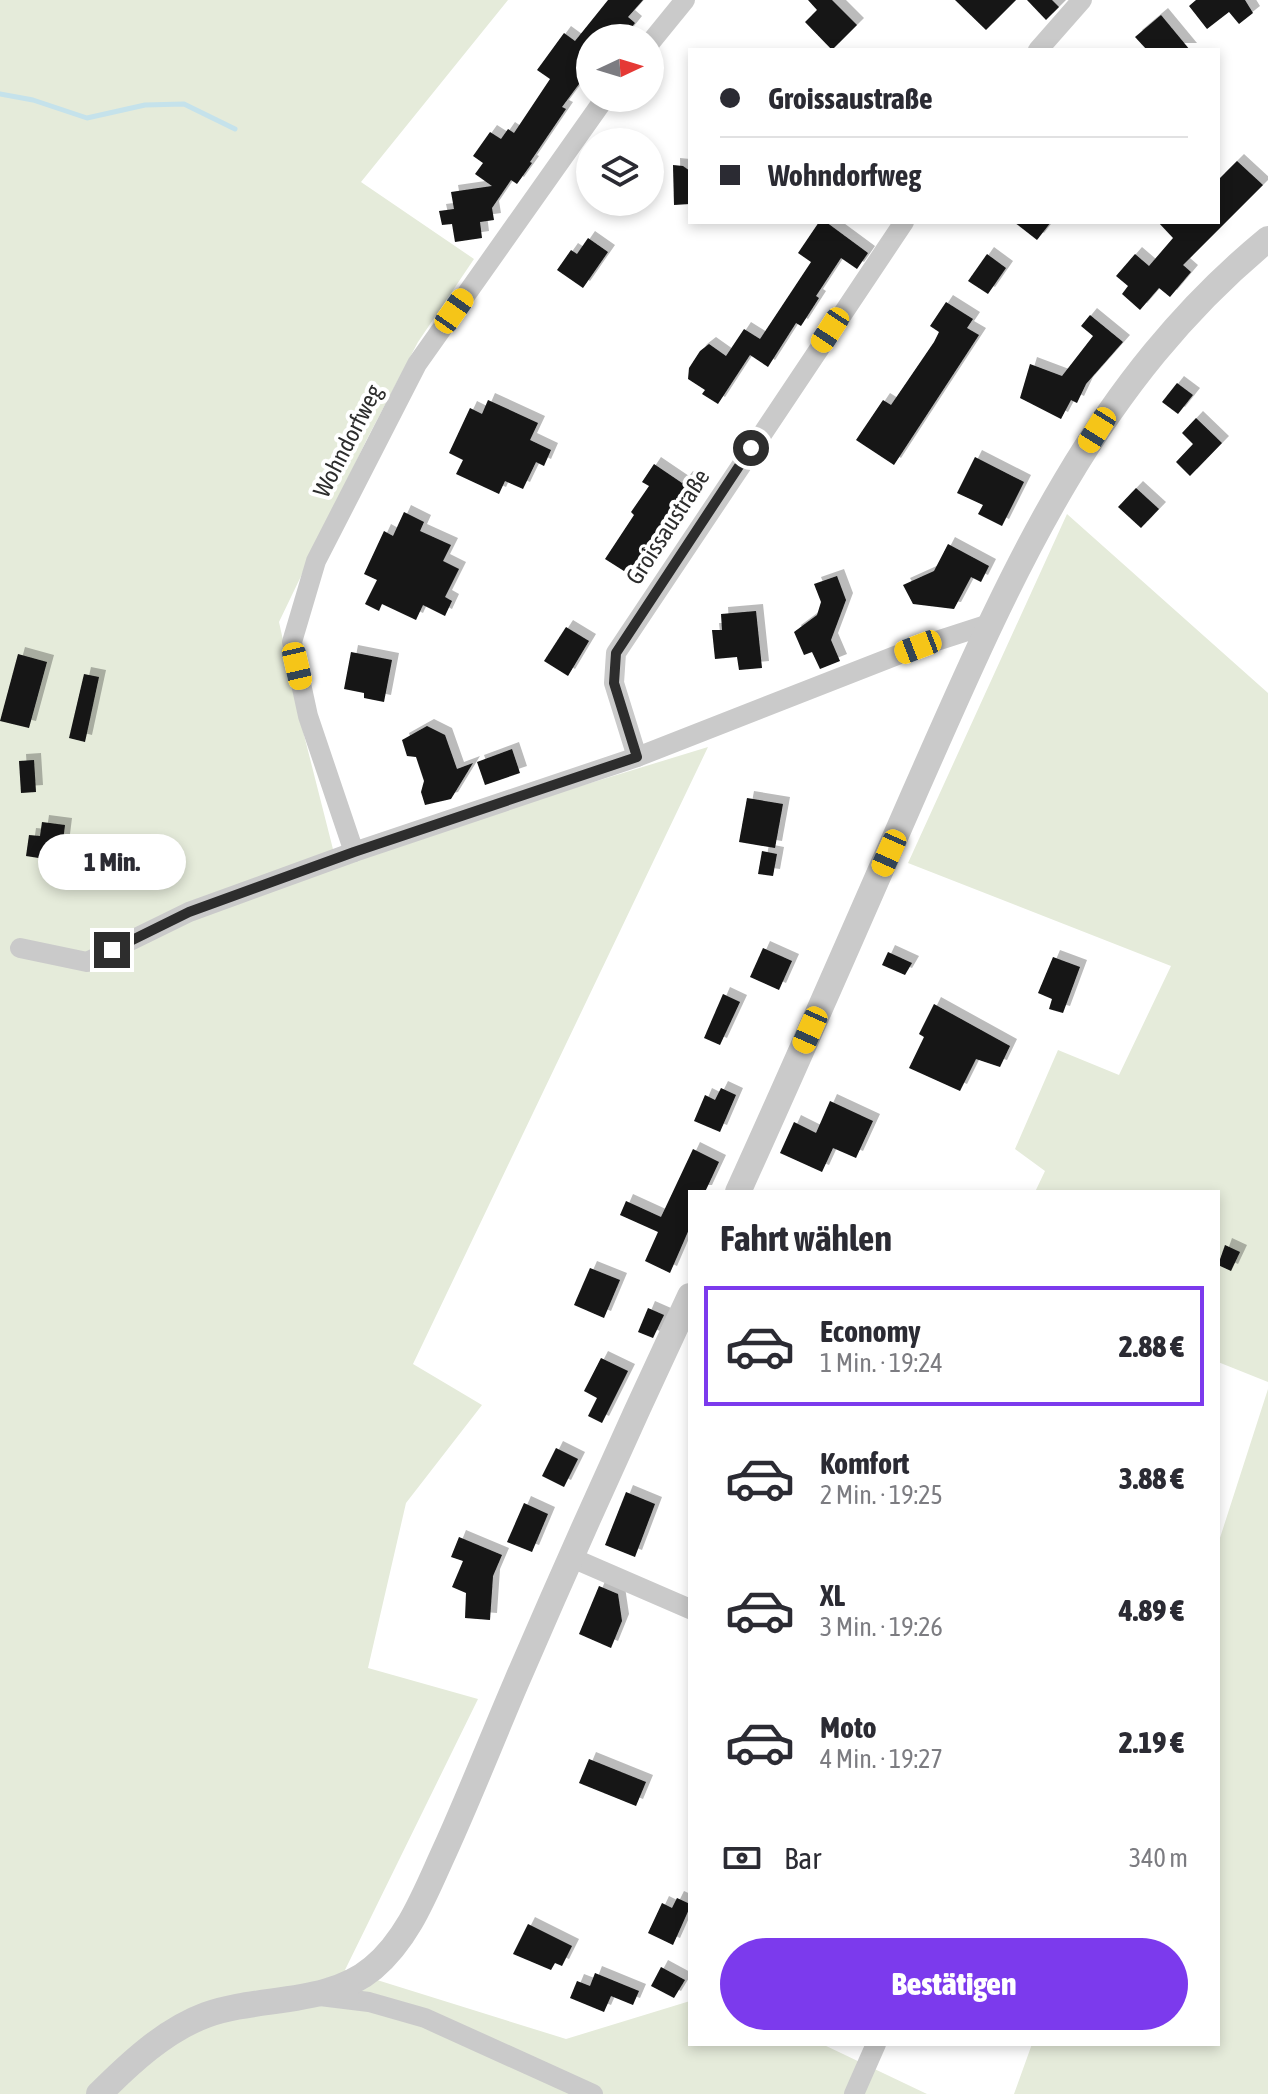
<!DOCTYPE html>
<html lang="de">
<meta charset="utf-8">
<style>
:root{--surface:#fff;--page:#f2f2f3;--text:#2b2b33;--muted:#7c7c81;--line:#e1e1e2;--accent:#7c3aed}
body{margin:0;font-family:"Asap Condensed",sans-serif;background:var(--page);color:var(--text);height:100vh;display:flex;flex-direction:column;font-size:30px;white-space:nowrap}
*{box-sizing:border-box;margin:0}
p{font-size:26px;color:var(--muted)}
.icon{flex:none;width:44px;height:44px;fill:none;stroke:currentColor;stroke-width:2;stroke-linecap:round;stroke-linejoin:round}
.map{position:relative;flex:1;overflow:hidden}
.details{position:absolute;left:688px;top:1190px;width:532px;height:856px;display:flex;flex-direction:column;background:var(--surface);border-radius:0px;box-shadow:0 4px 12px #0003}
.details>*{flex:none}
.guide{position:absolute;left:688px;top:48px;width:532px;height:176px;border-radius:0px;box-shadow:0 4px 12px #0003;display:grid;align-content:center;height:176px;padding:0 32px;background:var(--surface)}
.needle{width:52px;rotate:86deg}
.fabs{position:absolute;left:576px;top:24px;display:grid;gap:16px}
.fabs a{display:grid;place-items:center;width:88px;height:88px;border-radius:50%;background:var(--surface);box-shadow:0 4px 12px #0003;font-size:40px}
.end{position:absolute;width:36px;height:36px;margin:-18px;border:10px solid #2d2d2d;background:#fff;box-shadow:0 0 0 4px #fff}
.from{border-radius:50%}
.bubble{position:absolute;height:56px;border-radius:28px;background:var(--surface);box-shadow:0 4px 12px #0003;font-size:26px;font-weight:800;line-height:56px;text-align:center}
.car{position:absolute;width:24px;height:48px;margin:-24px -12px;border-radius:10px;box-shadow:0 0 6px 2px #0007;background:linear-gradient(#f5c518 24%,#345 0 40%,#f5c518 0 76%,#345 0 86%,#f5c518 0)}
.guide b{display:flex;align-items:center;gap:28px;height:76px;font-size:30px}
.guide b+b{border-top:2px solid var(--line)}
.guide i{width:20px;height:20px;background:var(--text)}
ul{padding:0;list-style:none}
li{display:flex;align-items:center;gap:24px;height:120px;margin:0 16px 12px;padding:0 16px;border:4px solid transparent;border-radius:0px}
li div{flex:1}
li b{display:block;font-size:30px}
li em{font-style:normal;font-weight:800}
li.current{border-color:var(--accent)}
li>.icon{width:72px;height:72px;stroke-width:1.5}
h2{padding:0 32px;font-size:36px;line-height:96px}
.pay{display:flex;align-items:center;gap:20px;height:88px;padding:0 32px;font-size:30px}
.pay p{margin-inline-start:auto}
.primary-button{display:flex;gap:16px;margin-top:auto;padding:16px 32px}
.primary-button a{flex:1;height:92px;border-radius:48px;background:var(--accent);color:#fff;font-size:32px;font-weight:800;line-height:92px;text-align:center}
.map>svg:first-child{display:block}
</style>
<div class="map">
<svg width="1268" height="2094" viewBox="0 0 1268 2094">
<defs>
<filter id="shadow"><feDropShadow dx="7" dy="-7" stdDeviation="0" flood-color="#0004"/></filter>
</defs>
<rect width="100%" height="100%" fill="#fff"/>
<g fill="#e5ebda">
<polygon points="0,0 508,0 361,182 474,259 418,342 367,439 279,622 303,731 336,861 708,747 413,1364 482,1405 406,1503 368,1668 478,1699 345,1970 566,2039 690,2001 690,2044 822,2044 927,2094 0,2094"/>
<polygon points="1067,514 1268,693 1268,1382 1218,1362 1218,1192 1035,1192 1045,1171 1015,1149 1058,1050 1119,1075 1171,966 908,863"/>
<polygon points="1268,1389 1268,2094 1014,2094 1032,2044 1218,2044 1218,1544"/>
</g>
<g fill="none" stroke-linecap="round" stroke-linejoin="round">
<polyline stroke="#c5e2eb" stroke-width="5" points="0,94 33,100 87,118 145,105 184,104 235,129"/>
</g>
<g fill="#141414" filter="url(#shadow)">
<polygon points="608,0 643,0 628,17 635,23 623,38 590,38 590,87 582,80 562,107 566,109 530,162 532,163 517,184 511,180 492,208 494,220 480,222 482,238 455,242 452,224 442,225 439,211 454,209 451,192 492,186 475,174 483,163 473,156 490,132 501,139 508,129 514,133 550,79 537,70 564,33 575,41"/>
<polygon points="808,0 832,0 857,25 832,50 805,22 817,10"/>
<polygon points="955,0 1016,0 986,30"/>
<polygon points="1027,0 1052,0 1059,7 1046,20"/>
<polygon points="1196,0 1245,0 1253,13 1239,24 1229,12 1207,29 1189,6"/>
<polygon points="1161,15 1190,50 1147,50 1135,37"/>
<polygon points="1237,161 1263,185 1183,265 1191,272 1170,297 1159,288 1140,310 1122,294 1128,286 1116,276 1135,254 1149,266 1173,238 1158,222 1218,222 1218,180"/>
<polygon points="673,165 683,166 690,171 690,204 674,205"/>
<polygon points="819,222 826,222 868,253 857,269 841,258 816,296 819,298 801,326 796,323 768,367 750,355 718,404 702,394 705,390 688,379 689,368 700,351 709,344 726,356 744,329 760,339 811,262 798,253"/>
<polygon points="1014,222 1051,222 1037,240"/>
<polygon points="588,238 608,252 583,288 557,270 571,250 577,254"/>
<polygon points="987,254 1006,268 988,294 968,281"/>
<polygon points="946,302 973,319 967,328 979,335 894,465 856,440 883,400 891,405 934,342 939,332 930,326"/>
<polygon points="1090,315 1123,342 1086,384 1077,403 1071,400 1061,419 1020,398 1030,364 1062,376 1093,336 1081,326"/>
<polygon points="1177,383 1193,395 1178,414 1162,402"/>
<polygon points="488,400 538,423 530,440 551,450 544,466 536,462 523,489 505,481 499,494 456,474 463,460 449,453 470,408 482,414"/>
<polygon points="1196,418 1222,443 1190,476 1176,462 1193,444 1182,433"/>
<polygon points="975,457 1024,482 1002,526 978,514 983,505 957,493"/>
<polygon points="654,464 682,483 686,478 699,486 679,517 683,520 670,539 663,533 635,578 605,559 634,515 631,512 649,486 642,482"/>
<polygon points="1136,488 1159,509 1141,528 1118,507"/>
<polygon points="404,512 424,522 420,531 451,545 443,561 459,569 445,597 452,601 445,616 423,605 416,620 382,604 379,611 365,604 377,580 364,574 384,531 393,536"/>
<polygon points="948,544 989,566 981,582 971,577 954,609 913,604 903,585 934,571"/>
<polygon points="837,576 846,600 831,640 840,661 820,669 812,652 804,655 794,632 817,615 821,602 814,584"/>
<polygon points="756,611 762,668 739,670 737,657 715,659 712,630 722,630 721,614"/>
<polygon points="566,627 589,641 568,676 544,661"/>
<polygon points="351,652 392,660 384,702 364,698 364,693 344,689"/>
<polygon points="18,654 47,662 29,728 0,721"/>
<polygon points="84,674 99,677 85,742 69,738"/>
<polygon points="427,726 445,735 457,769 473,763 451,799 425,805 421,792 424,781 416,757 407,756 402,740"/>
<polygon points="512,749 520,773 485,785 477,762"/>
<polygon points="34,760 36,792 21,793 19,761"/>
<polygon points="747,798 783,804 775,848 739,842"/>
<polygon points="42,822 65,825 63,841 67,841 64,862 26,856 29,835 40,836"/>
<polygon points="762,851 777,854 773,876 758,874"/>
<polygon points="763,948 792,961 779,990 750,977"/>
<polygon points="888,952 912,963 905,975 882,965"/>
<polygon points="1053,957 1080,967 1063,1013 1049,1009 1052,999 1038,993"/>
<polygon points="723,994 740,1002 720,1045 704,1038"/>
<polygon points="934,1004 1010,1046 1000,1067 976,1059 960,1091 909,1068 924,1037 919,1034"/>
<polygon points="721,1088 736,1095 720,1132 694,1121 705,1095 715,1100"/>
<polygon points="830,1101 873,1121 856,1158 833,1148 822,1172 780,1153 794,1122 816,1133"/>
<polygon points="693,1149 719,1162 705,1192 690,1192 690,1227 670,1273 645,1261 658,1232 620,1215 626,1201 661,1217"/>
<polygon points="1225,1245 1240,1252 1231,1271 1218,1265"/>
<polygon points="590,1268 620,1280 604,1318 574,1305"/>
<polygon points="648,1308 664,1315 653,1338 638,1332"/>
<polygon points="601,1358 628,1371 602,1423 588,1416 597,1398 584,1391"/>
<polygon points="556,1448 578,1459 564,1487 542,1476"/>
<polygon points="626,1492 655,1504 635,1557 605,1545"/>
<polygon points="524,1503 548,1514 532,1552 507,1542"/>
<polygon points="459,1537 502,1555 493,1576 490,1620 465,1618 466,1593 452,1587 463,1561 451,1557"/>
<polygon points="599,1586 618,1594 622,1621 611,1648 579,1634"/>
<polygon points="589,1759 646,1782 636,1806 579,1783"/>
<polygon points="677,1898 690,1904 690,1907 673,1945 648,1933 662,1903 672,1908"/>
<polygon points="528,1924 572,1946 562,1966 555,1963 551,1970 513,1954"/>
<polygon points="661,1967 685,1980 674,1998 651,1986"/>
<polygon points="595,1973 639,1991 633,2005 611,1996 604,2012 570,1998 577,1981 590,1986"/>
</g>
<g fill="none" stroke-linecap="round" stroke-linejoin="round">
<g stroke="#cacaca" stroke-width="20">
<polyline points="650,43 685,0"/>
<polyline points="1038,50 1082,0"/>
<polyline points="605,98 417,364 316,561 292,642 308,716 354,852 637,757 918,647 989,624"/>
<polyline points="637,757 614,683 616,653 904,222"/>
<polyline points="20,948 87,962 189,912 354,852"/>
<polyline points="570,1557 690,1609"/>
<polyline points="320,1996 369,2002 425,2018 593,2094"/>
<polyline points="854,2094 876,2044"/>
</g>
<g stroke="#cacaca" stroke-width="26">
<path d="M738,1192c60,-132 118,-265 176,-398 92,-208 174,-407 354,-555"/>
<path d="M99,2094c30,-30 66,-64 107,-79 52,-19 122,-9 167,-47 36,-30 53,-77 72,-118 25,-55 47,-111 71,-167 56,-130 114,-259 174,-387"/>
</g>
</g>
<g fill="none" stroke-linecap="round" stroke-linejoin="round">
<polyline stroke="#2d2d2d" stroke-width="10" points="112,950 189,912 354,852 637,757 614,683 616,653 751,448"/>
</g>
<g text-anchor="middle" stroke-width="8" stroke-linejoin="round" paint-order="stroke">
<g font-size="24" fill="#2d2d2d" stroke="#fff">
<text transform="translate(348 441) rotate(-63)" y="8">Wohndorfweg</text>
<text transform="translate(668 527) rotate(-57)" y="8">Groissaustraße</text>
</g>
</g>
</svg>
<div class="fabs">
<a><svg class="needle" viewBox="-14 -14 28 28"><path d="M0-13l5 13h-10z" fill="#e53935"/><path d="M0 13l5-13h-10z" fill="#7c7c81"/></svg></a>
<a><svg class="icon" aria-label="layers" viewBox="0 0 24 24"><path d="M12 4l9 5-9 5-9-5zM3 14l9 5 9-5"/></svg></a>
</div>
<i class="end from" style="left:751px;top:448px"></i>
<i class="end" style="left:112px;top:950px"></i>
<div class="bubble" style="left:38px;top:834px;width:148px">1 Min.</div>
<i class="car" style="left:454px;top:311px;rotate:35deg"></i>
<i class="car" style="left:830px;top:330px;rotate:213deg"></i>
<i class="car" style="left:1097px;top:430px;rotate:212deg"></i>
<i class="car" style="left:918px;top:647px;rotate:249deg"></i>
<i class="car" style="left:297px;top:666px;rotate:167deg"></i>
<i class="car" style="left:889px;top:853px;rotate:204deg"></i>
<i class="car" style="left:810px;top:1030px;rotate:204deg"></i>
<div class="guide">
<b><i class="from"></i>Groissaustraße</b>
<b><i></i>Wohndorfweg</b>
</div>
<section class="details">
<h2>Fahrt wählen</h2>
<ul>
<li class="current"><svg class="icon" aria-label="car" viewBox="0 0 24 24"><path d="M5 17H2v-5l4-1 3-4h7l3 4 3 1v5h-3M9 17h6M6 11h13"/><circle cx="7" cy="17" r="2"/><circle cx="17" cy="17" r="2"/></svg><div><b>Economy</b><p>1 Min. · 19:24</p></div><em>2.88 €</em></li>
<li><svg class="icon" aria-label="car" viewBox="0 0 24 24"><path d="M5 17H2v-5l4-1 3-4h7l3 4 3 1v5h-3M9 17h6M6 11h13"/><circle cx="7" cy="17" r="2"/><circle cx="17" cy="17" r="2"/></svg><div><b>Komfort</b><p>2 Min. · 19:25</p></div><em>3.88 €</em></li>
<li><svg class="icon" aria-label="car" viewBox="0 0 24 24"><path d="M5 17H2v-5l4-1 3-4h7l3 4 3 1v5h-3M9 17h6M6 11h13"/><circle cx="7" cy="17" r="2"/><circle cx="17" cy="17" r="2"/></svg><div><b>XL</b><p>3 Min. · 19:26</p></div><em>4.89 €</em></li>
<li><svg class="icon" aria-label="car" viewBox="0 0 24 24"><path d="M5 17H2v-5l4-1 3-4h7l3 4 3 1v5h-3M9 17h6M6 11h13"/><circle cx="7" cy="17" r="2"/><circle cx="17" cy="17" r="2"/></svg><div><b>Moto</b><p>4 Min. · 19:27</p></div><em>2.19 €</em></li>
</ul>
<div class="pay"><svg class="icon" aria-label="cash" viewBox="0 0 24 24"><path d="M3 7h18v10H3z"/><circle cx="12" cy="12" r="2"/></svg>Bar<p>340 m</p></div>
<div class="primary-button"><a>Bestätigen</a></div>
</section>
</div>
